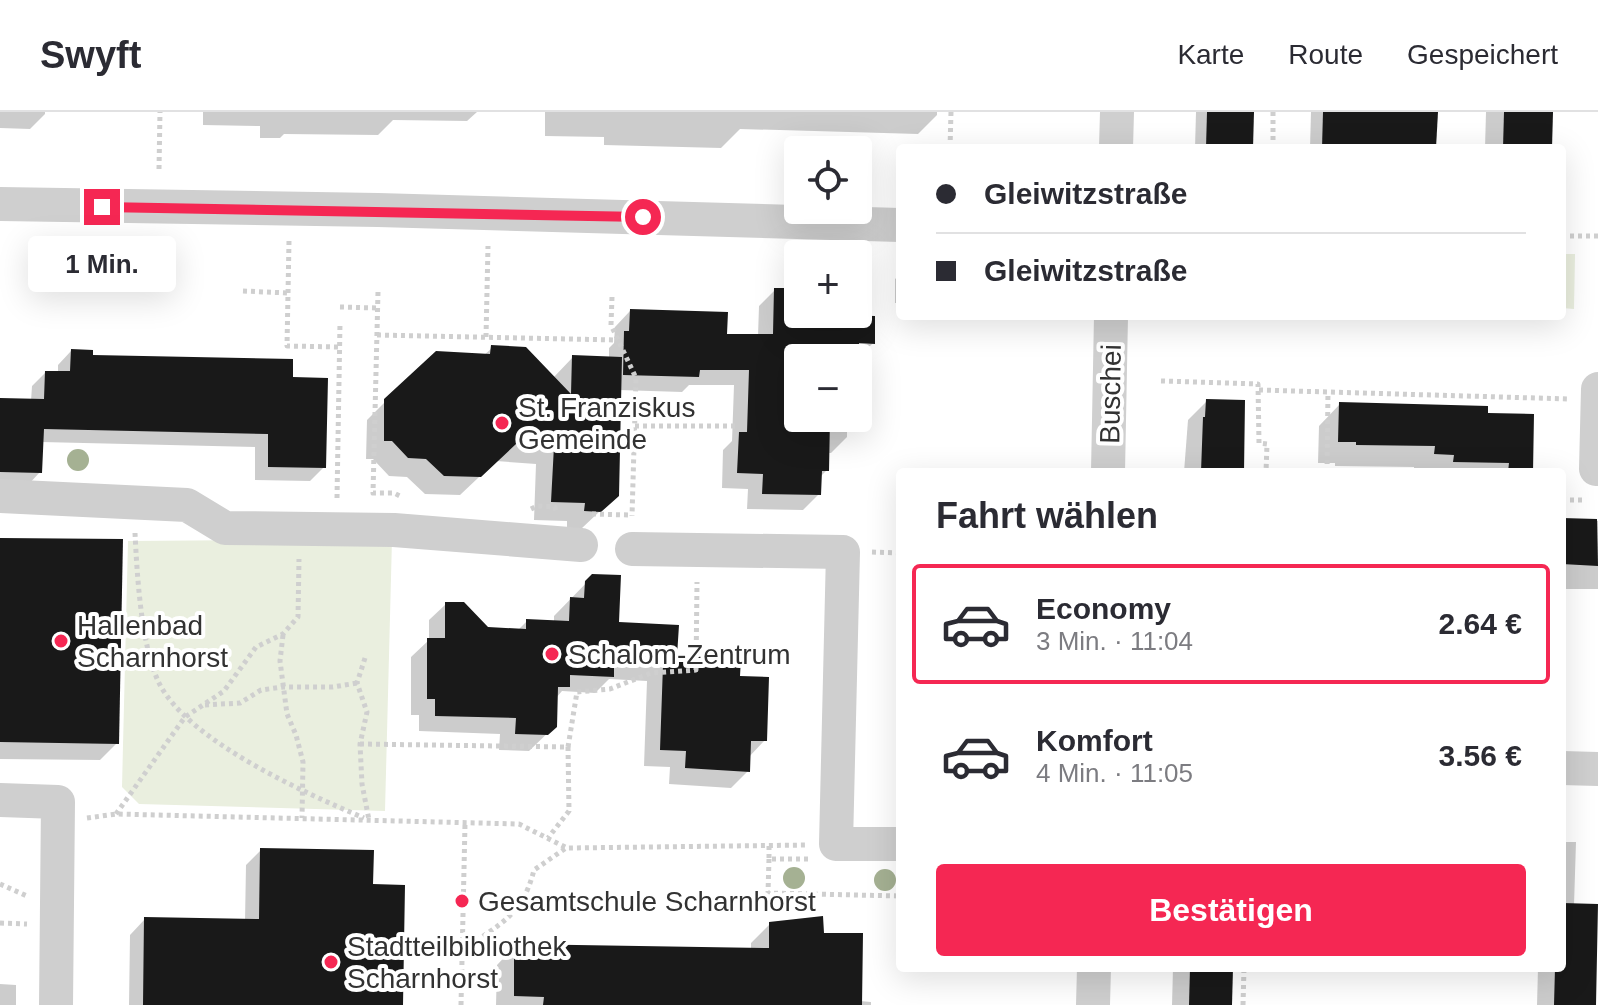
<!DOCTYPE html>
<html lang="de">
<meta charset="utf-8">
<style>
:root{--surface:#fff;--page:#f7f7f7;--text:#2b2b33;--muted:#7c7c81;--line:#e1e1e2;--accent:#f52753}
body{margin:0;font-family:Arial,sans-serif;background:var(--page);color:var(--text);height:100vh;display:flex;flex-direction:column;font-size:30px;white-space:nowrap}
*{box-sizing:border-box;margin:0}
p{font-size:26px;color:var(--muted)}
.icon{flex:none;width:44px;height:44px;fill:none;stroke:currentColor;stroke-width:2;stroke-linecap:round;stroke-linejoin:round}
.map{position:relative;flex:1;overflow:hidden}
.sheet{position:absolute;left:896px;top:356px;width:670px;height:504px;display:flex;flex-direction:column;background:var(--surface);border-radius:8px;box-shadow:0 8px 32px #0002}
.sheet>*{flex:none}
.hud{position:absolute;left:896px;top:32px;width:670px;height:176px;border-radius:8px;box-shadow:0 8px 32px #0002;display:grid;align-content:center;height:176px;padding:0 40px;background:var(--surface)}
.tools{position:absolute;left:784px;top:24px;display:grid;gap:16px}
.tools a{display:grid;place-items:center;width:88px;height:88px;border-radius:8px;background:var(--surface);box-shadow:0 8px 32px #0002;font-size:40px}
.end{position:absolute;width:36px;height:36px;margin:-18px;border:10px solid #f52753;background:#fff;box-shadow:0 0 0 4px #fff}
.from{border-radius:50%}
.bubble{position:absolute;height:56px;border-radius:8px;background:var(--surface);box-shadow:0 8px 32px #0002;font-size:26px;font-weight:600;line-height:56px;text-align:center}
.hud b{display:flex;align-items:center;gap:28px;height:76px;font-size:30px}
.hud b+b{border-top:2px solid var(--line)}
.hud i{width:20px;height:20px;background:var(--text)}
ul{padding:0;list-style:none}
li{display:flex;align-items:center;gap:24px;height:120px;margin:0 16px 12px;padding:0 24px;border:4px solid transparent;border-radius:8px}
li div{flex:1}
li b{display:block;font-size:30px}
li em{font-style:normal;font-weight:600}
li.active{border-color:var(--accent)}
li>.icon{width:72px;height:72px;stroke-width:1.5}
h2{padding:0 40px;font-size:36px;line-height:96px}
.button{display:flex;gap:16px;margin-top:auto;padding:16px 40px}
.button a{flex:1;height:92px;border-radius:8px;background:var(--accent);color:#fff;font-size:32px;font-weight:600;line-height:92px;text-align:center}
header{display:flex;align-items:center;gap:48px;box-sizing:border-box;height:112px;padding:0 40px;background:var(--surface);border-bottom:2px solid var(--line)}
header strong{font-size:38px}
nav{display:flex;gap:44px;margin-inline-start:auto;font-size:28px}
.map>svg:first-child{display:block}
</style>
<header>
<strong>Swyft</strong>
<nav><a>Karte</a><a>Route</a><a>Gespeichert</a></nav>
</header>
<div class="map">
<svg width="1598" height="893" viewBox="0 0 1598 893">
<rect width="100%" height="100%" fill="#fff"/>
<g fill="#eaefdf">
<polygon points="1562,142 1575,142 1574,197 1562,196"/>
<polygon points="392,427 385,699 139,692 122,675 128,429"/>
</g>
<g fill="#0003">
<polygon points="0,0 45,0 45,2 30,17 0,16"/>
<polygon points="203,0 477,0 467,9 393,8 378,23 284,22 280,26 260,26 260,14 203,13"/>
<polygon points="545,0 937,0 937,3 918,22 740,17 721,36 604,33 604,25 545,24"/>
<polygon points="1196,0 1252,0 1251,36 1195,36"/>
<polygon points="1311,0 1436,0 1435,36 1310,36"/>
<polygon points="1486,0 1551,0 1550,36 1485,36"/>
<polygon points="900,163 900,191 895,191 895,167"/>
<polygon points="775,178 798,178 798,202 805,202 873,231 858,246 798,246 798,306 847,306 847,325 831,341 827,341 827,358 819,366 819,382 803,398 747,397 748,377 722,376 723,338 732,329 734,273 689,273 682,280 619,278 617,383 581,417 567,417 567,409 534,408 536,352 496,349 460,383 425,382 407,365 389,364 373,347 366,347 367,308 386,289 483,244 492,236 553,266 573,245 609,247 609,236 614,231 615,215 630,199 725,224 758,224 759,194"/>
<polygon points="71,239 91,245 291,267 324,355 310,369 255,368 255,335 41,330 40,360 27,374 0,373 0,288 31,289 32,274 45,261 58,261 58,253"/>
<polygon points="1207,289 1242,360 1184,360 1188,308"/>
<polygon points="1340,292 1486,303 1531,360 1414,360 1414,355 1335,354 1335,351 1318,351 1319,314"/>
<polygon points="1562,408 1598,409 1598,477 1565,477 1562,480"/>
<polygon points="0,427 117,631 100,648 0,647"/>
<polygon points="593,464 617,512 675,546 738,566 765,628 748,646 748,659 731,676 669,672 670,655 644,654 647,569 609,567 595,581 562,579 556,586 555,614 529,639 499,638 500,622 419,619 419,603 411,603 411,545 429,528 429,508 446,492 487,517 517,519 527,509 554,510 554,504"/>
<polygon points="1562,730 1576,730 1574,793 1594,893 1537,893 1538,856 1562,856"/>
<polygon points="261,738 371,774 401,893 129,893 130,823 145,807 245,809 246,753"/>
<polygon points="770,812 860,889 871,890 871,893 496,893 497,853 515,834 751,838 751,831"/>
<polygon points="1173,856 1231,856 1230,893 1172,893"/>
<polygon points="0,872 16,873 16,893 0,893"/>
</g>
<g fill="#191919">
<polygon points="1207,0 1254,0 1253,36 1206,36"/>
<polygon points="1323,0 1438,0 1436,36 1322,36"/>
<polygon points="1504,0 1553,0 1552,36 1503,36"/>
<polygon points="774,176 798,176 798,202 875,204 875,232 859,231 859,246 798,246 798,306 830,306 829,359 822,359 821,383 762,382 763,362 737,361 739,320 747,320 749,258 700,258 699,265 623,263 624,219 629,219 630,197 728,200 727,222 773,222"/>
<polygon points="491,233 526,235 571,282 572,243 622,245 619,384 601,400 584,399 585,391 551,390 554,334 516,332 481,365 444,364 426,347 408,346 392,329 384,329 384,287 436,239 490,242"/>
<polygon points="71,237 93,238 93,243 293,247 293,265 328,266 326,356 268,355 268,322 44,317 42,361 0,360 0,286 44,287 45,259 70,259"/>
<polygon points="1206,287 1245,288 1244,360 1201,360 1203,305 1205,305"/>
<polygon points="1339,290 1488,294 1488,301 1534,302 1533,360 1508,360 1509,351 1453,350 1454,343 1434,342 1435,334 1356,333 1356,330 1338,330"/>
<polygon points="1562,406 1597,407 1598,454 1562,452"/>
<polygon points="0,426 123,427 119,632 0,630"/>
<polygon points="592,462 621,463 619,510 679,513 677,544 741,546 740,564 769,565 767,629 751,629 750,660 685,656 686,639 660,638 663,553 614,551 614,565 570,563 570,575 558,575 557,615 548,623 515,622 516,606 435,604 435,587 427,587 427,526 445,526 445,490 464,490 488,515 526,517 526,507 569,509 570,485 584,486 585,469"/>
<polygon points="260,736 374,738 373,772 405,773 403,893 143,893 144,805 259,807"/>
<polygon points="1562,791 1598,792 1596,893 1554,893 1555,856 1562,856"/>
<polygon points="823,804 824,821 863,821 862,893 543,893 544,885 514,884 514,832 769,836 769,810"/>
<polygon points="1190,856 1233,856 1232,893 1189,893"/>
</g>
<g fill="none" stroke-linecap="round" stroke-linejoin="round">
<g stroke="#cfcfcf" stroke-width="5" stroke-dasharray="4 4" stroke-linecap="butt">
<polyline points="950,36 951,0"/>
<polyline points="1273,36 1273,0"/>
<polyline points="159,57 160,0"/>
<polyline points="1562,124 1598,124"/>
<polyline points="289,129 287,234 339,235"/>
<polyline points="127,138 128,125"/>
<polyline points="243,179 288,181"/>
<polyline points="378,180 373,381 394,381 402,385"/>
<polyline points="612,185 611,213 636,266 632,404"/>
<polyline points="340,195 378,196"/>
<polyline points="377,223 617,228"/>
<polyline points="486,225 488,134"/>
<polyline points="1161,269 1258,272 1259,331 1267,332 1266,360"/>
<polyline points="1259,278 1570,287"/>
<polyline points="635,314 736,314"/>
<polyline points="1327,360 1328,280"/>
<polyline points="337,386 340,211"/>
<polyline points="1562,388 1585,388"/>
<polyline points="531,397 537,394 555,395 556,400"/>
<polyline points="592,402 630,403"/>
<path d="M135,421c2,41 6,113 24,150 29,58 146,110 205,135"/>
<polyline points="872,440 900,441"/>
<polyline points="283,523 280,549 287,602 296,623 303,650 302,706"/>
<polyline points="365,546 357,571 367,600 360,632 362,672 369,708"/>
<polyline points="205,593 240,591 261,578 283,575 333,575 357,571"/>
<polyline points="360,632 568,635 569,699 548,726"/>
<polyline points="568,635 577,580 610,577 651,561 696,558 697,470"/>
<polyline points="116,702 185,605 224,579 256,535 283,522 298,505 299,447"/>
<polyline points="87,706 116,702 519,712 567,736 807,733"/>
<polyline points="769,734 769,747 811,747"/>
<polyline points="769,747 768,781 900,784"/>
<polyline points="0,772 27,784"/>
<polyline points="0,811 27,812"/>
<path d="M463,838c37,-27 59,-33 71,-80l32,-22"/>
<polyline points="461,893 465,712"/>
<polyline points="1243,893 1244,856"/>
</g>
<g stroke="#cfcfcf" stroke-width="34">
<polyline points="1116,36 1117,0"/>
<polyline points="0,92 378,98 900,113"/>
<polyline points="1596,357 1598,277"/>
<polyline points="1108,360 1111,204"/>
<polyline points="0,384 187,393 225,416 394,418 581,433"/>
<polyline points="632,437 843,440 836,732 900,732"/>
<polyline points="1562,656 1598,657"/>
<polyline points="0,688 58,690 56,893"/>
<polyline points="1093,893 1094,856"/>
</g>
</g>
<g fill="#a5b193">
<circle cx="78" cy="348" r="11"/>
<circle cx="794" cy="766" r="11"/>
<circle cx="885" cy="768" r="11"/>
</g>
<g fill="none" stroke-linecap="round" stroke-linejoin="round">
<polyline stroke="#f52753" stroke-width="10" points="102,95 643,105"/>
</g>
<g fill="#f52753" stroke="#fff" stroke-width="3">
<circle cx="502" cy="311" r="8"/>
<circle cx="61" cy="529" r="8"/>
<circle cx="552" cy="542" r="8"/>
<circle cx="462" cy="789" r="8"/>
<circle cx="331" cy="850" r="8"/>
</g>
<g text-anchor="middle" stroke-width="8" stroke-linejoin="round" paint-order="stroke">
<g font-size="28" fill="#323232" stroke="#fff">
<text transform="translate(1110 282) rotate(-89)" y="10">Buschei</text>
</g>
<g font-size="28" fill="#323232" stroke="#fff" text-anchor="start">
<text x="518" y="305">St. Franziskus<tspan x="518" dy="32">Gemeinde</tspan></text>
<text x="77" y="523">Hallenbad<tspan x="77" dy="32">Scharnhorst</tspan></text>
<text x="568" y="552">Schalom-Zentrum</text>
<text x="478" y="799">Gesamtschule Scharnhorst</text>
<text x="347" y="844">Stadtteilbibliothek<tspan x="347" dy="32">Scharnhorst</tspan></text>
</g>
</g>
</svg>
<div class="tools">
<a><svg class="icon" aria-label="locate" viewBox="0 0 24 24"><circle cx="12" cy="12" r="6"/><path d="M12 2v4M12 18v4M2 12h4M18 12h4"/></svg></a>
<a>+</a>
<a>−</a>
</div>
<i class="end from" style="left:643px;top:105px"></i>
<i class="end" style="left:102px;top:95px"></i>
<div class="bubble" style="left:28px;top:124px;width:148px">1 Min.</div>
<div class="hud">
<b><i class="from"></i>Gleiwitzstraße</b>
<b><i></i>Gleiwitzstraße</b>
</div>
<section class="sheet">
<h2>Fahrt wählen</h2>
<ul>
<li class="active"><svg class="icon" aria-label="car" viewBox="0 0 24 24"><path d="M5 17H2v-5l4-1 3-4h7l3 4 3 1v5h-3M9 17h6M6 11h13"/><circle cx="7" cy="17" r="2"/><circle cx="17" cy="17" r="2"/></svg><div><b>Economy</b><p>3 Min. · 11:04</p></div><em>2.64 €</em></li>
<li><svg class="icon" aria-label="car" viewBox="0 0 24 24"><path d="M5 17H2v-5l4-1 3-4h7l3 4 3 1v5h-3M9 17h6M6 11h13"/><circle cx="7" cy="17" r="2"/><circle cx="17" cy="17" r="2"/></svg><div><b>Komfort</b><p>4 Min. · 11:05</p></div><em>3.56 €</em></li>
</ul>
<div class="button"><a>Bestätigen</a></div>
</section>
</div>
